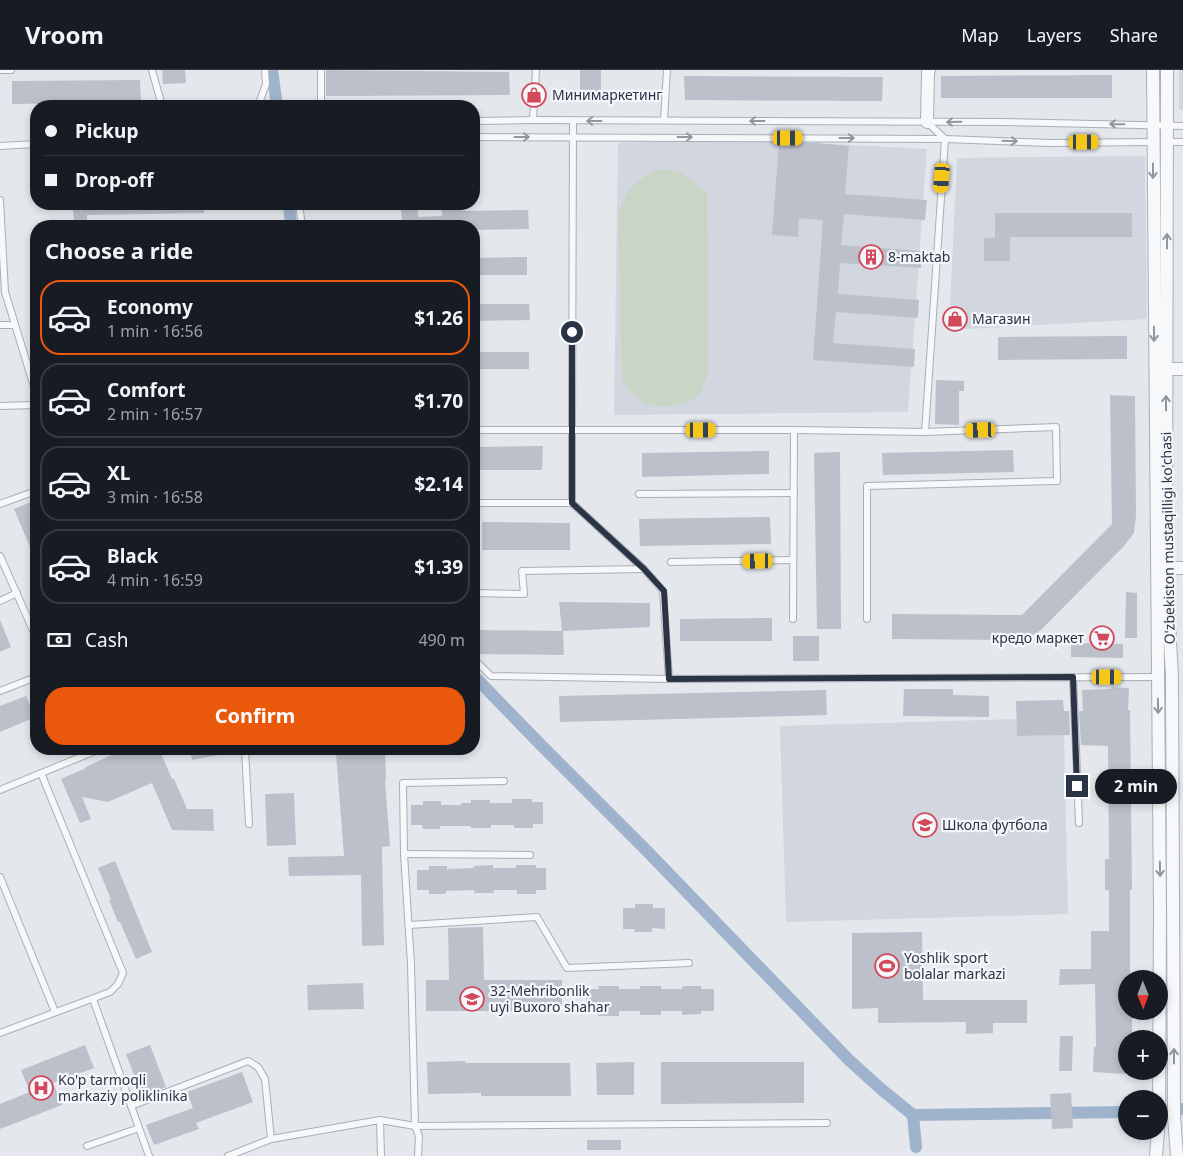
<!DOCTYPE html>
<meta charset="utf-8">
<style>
:root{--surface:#171b24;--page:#20242c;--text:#f1f3f6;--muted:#9ea1a6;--line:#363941;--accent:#ea580c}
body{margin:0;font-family:"Noto Sans",sans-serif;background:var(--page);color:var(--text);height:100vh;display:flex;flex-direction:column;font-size:19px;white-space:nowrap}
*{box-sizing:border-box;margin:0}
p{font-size:16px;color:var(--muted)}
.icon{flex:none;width:28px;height:28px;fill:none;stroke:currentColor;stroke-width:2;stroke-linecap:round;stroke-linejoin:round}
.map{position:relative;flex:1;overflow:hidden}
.drawer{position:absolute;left:30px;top:150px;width:450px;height:535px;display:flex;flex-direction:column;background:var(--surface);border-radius:20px;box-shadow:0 2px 8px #0003}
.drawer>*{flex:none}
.hud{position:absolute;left:30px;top:30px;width:450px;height:110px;border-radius:20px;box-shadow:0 2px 8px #0003;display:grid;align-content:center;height:110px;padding:0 15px;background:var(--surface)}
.needle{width:32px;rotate:179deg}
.controls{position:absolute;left:1118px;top:900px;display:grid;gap:10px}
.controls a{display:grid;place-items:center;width:50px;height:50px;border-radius:50%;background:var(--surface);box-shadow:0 2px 8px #0003;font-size:25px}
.end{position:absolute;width:22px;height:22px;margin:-11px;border:6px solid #2b3445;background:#fff;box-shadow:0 0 0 2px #fff}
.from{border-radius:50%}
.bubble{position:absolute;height:35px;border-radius:18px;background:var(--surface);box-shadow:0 2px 8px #0003;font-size:16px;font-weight:700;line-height:35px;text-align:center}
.car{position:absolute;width:15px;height:30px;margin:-15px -8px;border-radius:6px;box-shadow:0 0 4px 1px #0007;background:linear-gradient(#f5c518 24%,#345 0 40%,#f5c518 0 76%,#345 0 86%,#f5c518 0)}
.hud b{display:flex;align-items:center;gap:18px;height:48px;font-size:19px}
.hud b+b{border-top:1px solid var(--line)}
.hud i{width:12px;height:12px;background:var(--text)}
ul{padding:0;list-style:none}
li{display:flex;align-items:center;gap:15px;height:75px;margin:0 10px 8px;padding:0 5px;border:2px solid var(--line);border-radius:20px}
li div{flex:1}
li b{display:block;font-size:19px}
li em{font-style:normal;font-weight:700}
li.selected{border-color:var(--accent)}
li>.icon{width:45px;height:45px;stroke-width:1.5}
h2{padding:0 15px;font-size:22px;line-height:60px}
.pay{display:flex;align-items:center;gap:12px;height:55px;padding:0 15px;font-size:19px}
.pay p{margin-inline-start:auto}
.primary-button{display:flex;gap:10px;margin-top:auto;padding:10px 15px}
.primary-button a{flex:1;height:58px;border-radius:20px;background:var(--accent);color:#fff;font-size:20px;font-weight:700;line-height:58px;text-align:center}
header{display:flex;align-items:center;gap:30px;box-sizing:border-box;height:70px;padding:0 25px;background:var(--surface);border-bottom:1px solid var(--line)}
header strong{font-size:24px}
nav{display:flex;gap:28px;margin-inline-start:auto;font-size:18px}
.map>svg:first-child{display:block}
</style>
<header>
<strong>Vroom</strong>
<nav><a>Map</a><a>Layers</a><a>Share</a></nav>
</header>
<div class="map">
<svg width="1183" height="1086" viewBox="0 0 1183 1086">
<rect width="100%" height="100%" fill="#e4e7ec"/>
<g fill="#d2d6de">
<rect x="1179" y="0" width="4" height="40"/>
<polygon points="741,69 927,79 908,342 614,345 618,73"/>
<polygon points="1145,86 1147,249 949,260 957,88"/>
<polygon points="1017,649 1018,666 1064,665 1068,844 786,852 780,656"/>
</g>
<path fill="#c9d6c5" d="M661,99l19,3 27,21 1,182c-4,7 -7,16 -11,21 -5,5 -14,8 -21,9 -27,5 -40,-3 -54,-25l-4,-167c12,-27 15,-32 43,-44z"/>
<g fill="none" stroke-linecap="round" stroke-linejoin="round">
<g stroke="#9fb4cc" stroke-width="12">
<polyline points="272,0 277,36"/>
<polyline points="289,134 291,156"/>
<polyline points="474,606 540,674 646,780 849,990 881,1019 913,1045 916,1077"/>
<polyline points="1159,1041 1183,1039"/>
<polyline points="913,1045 1126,1042"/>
</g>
</g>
<g fill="#bbc0ca">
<polygon points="162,0 185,0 186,13 163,14"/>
<polygon points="326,0 509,2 510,25 326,26"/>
<rect x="580" y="0" width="21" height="27"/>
<polygon points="1112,5 1112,28 941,28 941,6"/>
<polygon points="684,6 883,7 882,31 685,30"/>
<polygon points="140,10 141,32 12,34 12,11"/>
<polygon points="779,73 816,73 849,76 845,124 927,130 925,150 844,144 841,175 922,181 921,198 840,193 838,224 919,230 918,248 836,242 833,273 915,279 914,297 813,290 823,150 799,148 798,167 772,165"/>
<polygon points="73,134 204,134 204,143 87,145 87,156 74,156"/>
<polygon points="401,134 418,134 418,147 442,146 441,134 462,134 462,141 528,140 529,159 474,160 474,156 402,156"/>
<polygon points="995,143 1132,143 1132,167 1010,167 1010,191 984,191 984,168 995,168"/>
<polygon points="527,187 527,205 474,205 474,188"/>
<polygon points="474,234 529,234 530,250 474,251"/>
<polygon points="1127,266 1127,289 998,290 998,267"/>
<rect x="474" y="282" width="55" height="17"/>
<polygon points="936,310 964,311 964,321 959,321 959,355 935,354"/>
<polygon points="1110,325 1135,326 1136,446 1134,463 1124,476 1041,560 1030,567 1013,570 892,569 892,544 1022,545 1112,454"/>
<polygon points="543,376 542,400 474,400 474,377"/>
<polygon points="1013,380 1014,402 883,405 882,383"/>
<polygon points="769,381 769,404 642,407 642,383"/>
<polygon points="840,382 841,559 817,559 814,383"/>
<polygon points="36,430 36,491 14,439"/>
<polygon points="770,447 771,474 640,476 639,449"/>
<polygon points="482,452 570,453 570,480 482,480"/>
<polygon points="1126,522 1137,523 1137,568 1125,568"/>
<polygon points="559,532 650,533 650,557 563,561 564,585 476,584 476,560 562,561"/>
<polygon points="772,548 772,571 680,571 680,549"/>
<polygon points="0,550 11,577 0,582"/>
<rect x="793" y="566" width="26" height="25"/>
<polygon points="1071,573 1123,574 1123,588 1071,587"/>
<polygon points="1111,617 1129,618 1128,640 1130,640 1132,820 1130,820 1130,909 1126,909 1126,941 1132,941 1132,967 1126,967 1126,1004 1093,1002 1094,977 1096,977 1095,914 1059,915 1060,899 1091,899 1091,861 1109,861 1109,820 1105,820 1105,789 1109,789 1108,676 1081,675 1079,641 1083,641 1082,620 1111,619"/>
<polygon points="904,619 953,619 953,625 989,626 989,647 903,646"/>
<polygon points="826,620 827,645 560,652 559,626"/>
<polygon points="26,626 35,647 0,662 0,636"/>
<polygon points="1063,630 1064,641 1069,641 1070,665 1017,666 1016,631"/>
<polygon points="124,679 159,679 172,709 174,709 187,739 213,739 214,761 172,760 152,713 108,732 82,727 91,749 80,753 61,709 86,698 86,697"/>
<polygon points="190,679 223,679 224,684 192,690"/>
<polygon points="385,680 386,711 385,711 390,776 382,777 384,875 362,876 361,805 289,806 288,787 344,786 336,683"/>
<polygon points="294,723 296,775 267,776 265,724"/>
<polygon points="512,729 532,729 532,732 543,732 543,754 533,754 533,758 514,758 514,755 491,755 491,758 471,758 471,756 440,756 440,759 423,759 422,755 411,755 411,735 423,735 423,731 441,731 441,735 461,735 461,733 471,733 471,730 490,730 490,733 512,733"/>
<polygon points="115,791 152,882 136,889 120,852 118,852 109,830 111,829 98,798"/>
<polygon points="493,795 493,798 516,798 516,795 536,795 536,798 546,798 546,820 536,820 536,824 517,824 517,820 494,820 494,823 474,823 474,820 446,821 446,824 429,824 429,820 417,820 417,800 429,800 429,796 447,796 447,799 474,798 474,796"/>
<polygon points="635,834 653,834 653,838 665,838 665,859 652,858 652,862 634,862 635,859 623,859 623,838 635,838"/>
<polygon points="483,857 484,910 562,910 562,941 426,941 426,910 449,910 448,858"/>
<polygon points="922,862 923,930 1027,930 1027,953 993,953 993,963 966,964 966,952 878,953 878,938 852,939 852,863"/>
<polygon points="363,913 364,939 308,940 307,915"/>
<polygon points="598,916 619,916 619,919 640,919 640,916 661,916 661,919 682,919 682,916 701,916 701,919 714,919 714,941 701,941 701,944 682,945 682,941 661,941 661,945 640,945 640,941 619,941 619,946 598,946 599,941 586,941 586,919 599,919"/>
<polygon points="1060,966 1073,966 1072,1001 1059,1001"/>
<polygon points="85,975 94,998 53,1013 62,1035 0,1059 0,1034 30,1022 21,1000"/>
<polygon points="150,975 166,1017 142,1026 126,984"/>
<polygon points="465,991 465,993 570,993 571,1026 481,1026 481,1023 428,1024 427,992"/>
<polygon points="634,992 634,1025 597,1025 596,993"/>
<polygon points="661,992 804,992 804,1033 661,1034"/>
<polygon points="242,1002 253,1032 196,1053 199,1059 154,1075 146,1055 193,1038 187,1022"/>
<polygon points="1071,1023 1073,1058 1052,1059 1050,1024"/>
<rect x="587" y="1070" width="34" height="10"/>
</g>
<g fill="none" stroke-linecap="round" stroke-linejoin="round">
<g stroke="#a9aeb7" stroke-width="8">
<g id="lane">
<polyline points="0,0 11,0"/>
<polyline points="152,0 162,36"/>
<polyline points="321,0 321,36"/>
<polyline points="231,36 258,35"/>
<polyline points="258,36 266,14 265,0"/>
<polyline points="533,50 536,0"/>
<polyline points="664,50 667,0"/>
<polyline points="474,51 533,50 1001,52 1183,56"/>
<polyline points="474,67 945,69 1050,73 1155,72"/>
<polyline points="1165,72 1183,72"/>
<polyline points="0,76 36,74"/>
<polyline points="0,130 5,222 36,323"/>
<polyline points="299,134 302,156"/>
<polyline points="0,255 15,255"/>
<polyline points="0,336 36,335"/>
<polyline points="474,360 572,360 573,51"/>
<polyline points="794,360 925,362 1056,357 1057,411 867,416 867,549"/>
<polyline points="925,362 945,69 927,52"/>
<polyline points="639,424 794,423"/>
<polyline points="474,433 572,433 572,360 794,360 793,549"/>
<polyline points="0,434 36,421"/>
<polyline points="0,486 36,567"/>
<polyline points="671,492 793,490"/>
<polyline points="474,523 524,524 522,501 644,499 572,433"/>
<polyline points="0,531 17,523"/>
<polyline points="474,589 491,606 669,609 663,521 644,499"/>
<polyline points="1073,607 1079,753"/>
<polyline points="669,609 1157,607"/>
<polyline points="0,621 36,607"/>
<polyline points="245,679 249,754"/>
<polyline points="0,720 100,679"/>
<polyline points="404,784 530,785"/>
<polyline points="0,807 55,942"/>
<polyline points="409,855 537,847 567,898 689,893"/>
<polyline points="93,929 149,1086"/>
<polyline points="0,963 110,922 118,914 123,903 41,703"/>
<polyline points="131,1036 248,991 258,997 265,1009 271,1069"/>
<polyline points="380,1050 381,1086"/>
<polyline points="87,1076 139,1058"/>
<polyline points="228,1086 271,1069 380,1050 415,1056 827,1053"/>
<polyline points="418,1086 419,1066 415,1056 411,894 404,784 403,713 504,711"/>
</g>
</g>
<g stroke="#a9aeb7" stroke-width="14">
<g id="street">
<polyline points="1153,0 1160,839 1159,1056"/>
<polyline points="1167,0 1166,498 1172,607 1174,1046 1177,1086"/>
<polyline points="927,52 928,2 929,0"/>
<polyline points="1166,299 1183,299"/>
<polyline points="1166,498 1183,498"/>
<polyline points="1156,1086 1158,1061"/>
</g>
</g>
<use href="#lane" stroke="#f7f8fa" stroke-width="6"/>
<use href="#street" stroke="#f7f8fa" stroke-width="12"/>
</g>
<defs><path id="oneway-shaft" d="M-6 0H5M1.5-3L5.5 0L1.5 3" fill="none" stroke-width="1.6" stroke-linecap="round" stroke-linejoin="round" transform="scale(1.25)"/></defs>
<g stroke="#9196a0">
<use href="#oneway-shaft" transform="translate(594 51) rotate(180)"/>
<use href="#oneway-shaft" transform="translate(757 51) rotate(-180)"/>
<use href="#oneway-shaft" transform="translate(954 52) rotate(179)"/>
<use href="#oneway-shaft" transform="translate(1117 54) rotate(-179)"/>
<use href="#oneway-shaft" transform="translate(522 67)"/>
<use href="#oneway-shaft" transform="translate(685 67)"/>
<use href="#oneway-shaft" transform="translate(847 68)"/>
<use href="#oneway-shaft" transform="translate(1010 71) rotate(2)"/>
<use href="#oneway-shaft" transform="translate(1153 101) rotate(90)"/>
<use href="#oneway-shaft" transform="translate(1167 171) rotate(-90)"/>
<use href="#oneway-shaft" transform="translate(1154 264) rotate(90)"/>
<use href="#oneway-shaft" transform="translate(1166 333) rotate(-90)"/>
<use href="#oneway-shaft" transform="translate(1158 636) rotate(89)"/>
<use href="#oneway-shaft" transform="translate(1160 799) rotate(89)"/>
<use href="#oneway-shaft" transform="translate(1174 986) rotate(-90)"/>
</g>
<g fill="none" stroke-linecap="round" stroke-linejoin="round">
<polyline stroke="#2b3445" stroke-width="6" points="572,262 572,433 644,499 664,521 669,609 1073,607 1077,716"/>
</g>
<defs>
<g id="shop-ring" transform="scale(1.25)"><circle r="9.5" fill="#f4f6f9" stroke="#d1495b" stroke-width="1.5"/><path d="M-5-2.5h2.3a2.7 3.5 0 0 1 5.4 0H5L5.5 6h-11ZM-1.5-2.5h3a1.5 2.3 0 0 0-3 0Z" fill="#d1495b"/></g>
<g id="building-ring" transform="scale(1.25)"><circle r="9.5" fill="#f4f6f9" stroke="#d1495b" stroke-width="1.5"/><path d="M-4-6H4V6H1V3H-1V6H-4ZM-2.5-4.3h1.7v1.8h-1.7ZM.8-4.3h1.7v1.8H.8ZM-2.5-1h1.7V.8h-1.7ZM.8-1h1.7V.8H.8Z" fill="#d1495b"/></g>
<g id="supermarket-ring" transform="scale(1.25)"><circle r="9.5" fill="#f4f6f9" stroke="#d1495b" stroke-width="1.5"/><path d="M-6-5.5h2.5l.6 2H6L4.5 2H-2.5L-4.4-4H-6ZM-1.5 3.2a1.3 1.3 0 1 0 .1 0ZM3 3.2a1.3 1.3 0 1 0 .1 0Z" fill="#d1495b"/></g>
<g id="school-ring" transform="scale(1.25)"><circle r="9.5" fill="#f4f6f9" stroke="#d1495b" stroke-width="1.5"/><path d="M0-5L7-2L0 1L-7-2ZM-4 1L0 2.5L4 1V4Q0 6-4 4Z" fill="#d1495b"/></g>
<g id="stadium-ring" transform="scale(1.25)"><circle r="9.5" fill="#f4f6f9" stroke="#d1495b" stroke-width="1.5"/><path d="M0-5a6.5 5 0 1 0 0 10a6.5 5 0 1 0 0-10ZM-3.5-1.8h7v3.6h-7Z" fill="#d1495b"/></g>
<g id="hospital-ring" transform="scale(1.25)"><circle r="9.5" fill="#f4f6f9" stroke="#d1495b" stroke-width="1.5"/><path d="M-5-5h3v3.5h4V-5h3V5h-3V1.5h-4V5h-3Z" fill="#d1495b"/></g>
</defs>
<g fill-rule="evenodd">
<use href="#shop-ring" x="534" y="25"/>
<use href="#building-ring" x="871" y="187"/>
<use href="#shop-ring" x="955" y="249"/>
<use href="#supermarket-ring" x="1102" y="568"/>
<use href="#school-ring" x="925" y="755"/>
<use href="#stadium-ring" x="887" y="896"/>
<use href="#school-ring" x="472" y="929"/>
<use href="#hospital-ring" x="41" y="1018"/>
</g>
<g text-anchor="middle" stroke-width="4.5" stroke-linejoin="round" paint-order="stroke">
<g font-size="14" fill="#2b3445" stroke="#f4f6f9" text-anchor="start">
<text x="552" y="30">Минимаркетинг</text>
<text x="888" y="192">8-maktab</text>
<text x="972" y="254">Магазин</text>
<text x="1084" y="573" text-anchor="end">кредо маркет</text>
<text x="942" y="760">Школа футбола</text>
<text x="904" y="893">Yoshlik sport<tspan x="904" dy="16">bolalar markazi</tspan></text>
<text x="490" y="926">32-Mehribonlik<tspan x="490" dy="16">uyi Buxoro shahar</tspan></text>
<text x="58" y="1015">Ko'p tarmoqli<tspan x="58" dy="16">markaziy poliklinika</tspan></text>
</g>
<g font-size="14" fill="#2b3445" stroke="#f4f6f9">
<text transform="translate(1168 468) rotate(-91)" y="5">O'zbekiston mustaqilligi ko'chasi</text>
</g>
</g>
</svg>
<div class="controls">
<a><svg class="needle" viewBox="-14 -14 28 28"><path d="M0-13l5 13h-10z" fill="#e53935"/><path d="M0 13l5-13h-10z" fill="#9ea1a6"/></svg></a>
<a>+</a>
<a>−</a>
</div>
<i class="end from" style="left:572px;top:262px"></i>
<i class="end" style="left:1077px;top:716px"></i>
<div class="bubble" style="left:1095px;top:699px;width:82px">2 min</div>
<i class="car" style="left:788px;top:68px;rotate:90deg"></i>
<i class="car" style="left:1084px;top:72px;rotate:90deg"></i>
<i class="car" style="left:942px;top:108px;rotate:184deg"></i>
<i class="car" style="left:701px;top:360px;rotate:90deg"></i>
<i class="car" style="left:981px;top:360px;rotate:268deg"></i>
<i class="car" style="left:758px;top:491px;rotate:269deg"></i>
<i class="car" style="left:1107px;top:607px;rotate:90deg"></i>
<div class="hud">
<b><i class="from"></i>Pickup</b>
<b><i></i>Drop-off</b>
</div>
<section class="drawer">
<h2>Choose a ride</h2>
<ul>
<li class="selected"><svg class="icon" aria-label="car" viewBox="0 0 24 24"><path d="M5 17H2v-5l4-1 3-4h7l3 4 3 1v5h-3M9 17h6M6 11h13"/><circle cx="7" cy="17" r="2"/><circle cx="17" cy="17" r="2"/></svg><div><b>Economy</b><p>1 min · 16:56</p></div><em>$1.26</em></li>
<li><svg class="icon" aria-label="car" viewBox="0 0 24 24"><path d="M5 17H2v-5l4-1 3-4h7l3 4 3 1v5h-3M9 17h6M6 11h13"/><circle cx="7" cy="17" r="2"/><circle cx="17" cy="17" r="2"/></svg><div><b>Comfort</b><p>2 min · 16:57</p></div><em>$1.70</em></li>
<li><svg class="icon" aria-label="car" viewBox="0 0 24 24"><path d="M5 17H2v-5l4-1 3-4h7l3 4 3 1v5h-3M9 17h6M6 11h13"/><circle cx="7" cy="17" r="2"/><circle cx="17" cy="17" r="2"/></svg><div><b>XL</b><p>3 min · 16:58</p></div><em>$2.14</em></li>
<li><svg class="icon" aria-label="car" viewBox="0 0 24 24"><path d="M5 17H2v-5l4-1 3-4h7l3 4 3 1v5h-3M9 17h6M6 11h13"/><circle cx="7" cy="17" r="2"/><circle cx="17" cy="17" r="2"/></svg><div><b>Black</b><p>4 min · 16:59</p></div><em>$1.39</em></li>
</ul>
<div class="pay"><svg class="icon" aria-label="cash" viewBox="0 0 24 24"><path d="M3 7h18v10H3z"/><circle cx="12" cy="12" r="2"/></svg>Cash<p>490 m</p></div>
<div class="primary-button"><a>Confirm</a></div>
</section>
</div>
